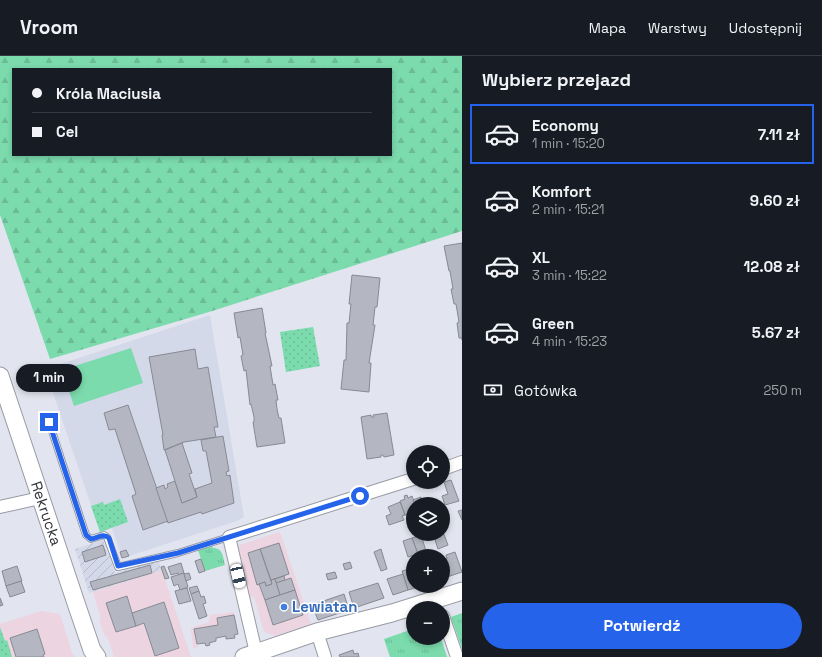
<!DOCTYPE html>
<html lang="pl">
<meta charset="utf-8">
<style>
:root{--surface:#171b24;--page:#20242c;--text:#f1f3f6;--muted:#9ea1a6;--line:#363941;--accent:#2563eb}
body{margin:0;font-family:"Space Grotesk",sans-serif;background:var(--page);color:var(--text);height:100vh;display:flex;flex-direction:column;font-size:15px;white-space:nowrap}
*{box-sizing:border-box;margin:0}
p{font-size:13px;color:var(--muted)}
.icon{flex:none;width:22px;height:22px;fill:none;stroke:currentColor;stroke-width:2;stroke-linecap:round;stroke-linejoin:round}
.map{position:relative;flex:1;overflow:hidden}
.drawer{display:flex;flex-direction:column;background:var(--surface);width:360px}
.drawer>*{flex:none}
.guide{position:absolute;left:12px;top:12px;width:380px;height:88px;border-radius:0px;box-shadow:0 2px 6px #0003;display:grid;align-content:center;height:88px;padding:0 20px;background:var(--surface)}
.fabs{position:absolute;left:406px;top:389px;display:grid;gap:8px}
.fabs a{display:grid;place-items:center;width:44px;height:44px;border-radius:50%;background:var(--surface);box-shadow:0 2px 6px #0003;font-size:20px}
.end{position:absolute;width:18px;height:18px;margin:-9px;border:5px solid #2563eb;background:#fff;box-shadow:0 0 0 2px #fff}
.from{border-radius:50%}
.bubble{position:absolute;height:28px;border-radius:14px;background:var(--surface);box-shadow:0 2px 6px #0003;font-size:13px;font-weight:800;line-height:28px;text-align:center}
.car{position:absolute;width:12px;height:24px;margin:-12px -6px;border-radius:5px;box-shadow:0 0 3px 1px #0007;background:linear-gradient(#fff 24%,#345 0 40%,#fff 0 76%,#345 0 86%,#fff 0)}
.guide b{display:flex;align-items:center;gap:14px;height:38px;font-size:15px}
.guide b+b{border-top:1px solid var(--line)}
.guide i{width:10px;height:10px;background:var(--text)}
ul{padding:0;list-style:none}
li{display:flex;align-items:center;gap:12px;height:60px;margin:0 8px 6px;padding:0 12px;border:2px solid transparent;border-radius:0px}
li div{flex:1}
li b{display:block;font-size:15px}
li em{font-style:normal;font-weight:800}
li.active{border-color:var(--accent)}
li>.icon{width:36px;height:36px;stroke-width:1.5}
h2{padding:0 20px;font-size:18px;line-height:48px}
.pay{display:flex;align-items:center;gap:10px;height:44px;padding:0 20px;font-size:15px}
.pay p{margin-inline-start:auto}
.primary-button{display:flex;gap:8px;margin-top:auto;padding:8px 20px}
.primary-button a{flex:1;height:46px;border-radius:24px;background:var(--accent);color:#fff;font-size:16px;font-weight:800;line-height:46px;text-align:center}
header{display:flex;align-items:center;gap:24px;box-sizing:border-box;height:56px;padding:0 20px;background:var(--surface);border-bottom:1px solid var(--line)}
header strong{font-size:19px}
nav{display:flex;gap:22px;margin-inline-start:auto;font-size:14px}
main{display:flex;flex:1;min-height:0}
.map>svg:first-child{display:block}
</style>
<header>
<strong>Vroom</strong>
<nav><a>Mapa</a><a>Warstwy</a><a>Udostępnij</a></nav>
</header>
<main>
<div class="map">
<svg width="462" height="601" viewBox="0 0 462 601">
<defs>
<pattern id="industrial-furrows" width="10" height="10" patternUnits="userSpaceOnUse"><rect width="10" height="10" fill="#d4d9ea"/><path d="M-1 1l2-2M0 10L10 0M9 11l2-2" fill="none" stroke="#b6bbc9"/></pattern>
<pattern id="grass-tufts" width="24" height="20" patternUnits="userSpaceOnUse"><rect width="24" height="20" fill="#7bdbad"/><path d="M3 7l-1-3M5 7V3M7 7l1-3M15 17l-1-3M17 17v-4M19 17l1-3" fill="none" stroke="#6bbc95"/></pattern>
<pattern id="forest-firs" width="22" height="20" patternUnits="userSpaceOnUse"><rect width="22" height="20" fill="#7bdbad"/><path d="M5 1l3.5 6h-7zM16 11l3.5 6h-7z" fill="#6bbc95"/></pattern>
<pattern id="park-dots" width="8" height="8" patternUnits="userSpaceOnUse"><rect width="8" height="8" fill="#7bdbad"/><path d="M2 2h.1M6 6h.1" fill="none" stroke="#6bbc95" stroke-width="1.8" stroke-linecap="round"/></pattern>
</defs>
<rect width="100%" height="100%" fill="#e2e5ef"/>
<g fill="#ecd4e0">
<polygon points="280,476 311,568 275,580 264,576 254,541 247,542 236,490"/>
<polygon points="162,514 191,601 114,601 107,580 105,581 99,564 101,563 93,536"/>
<polygon points="41,555 60,558 72,597 75,601 0,601 0,568"/>
<polygon points="234,556 238,578 234,579 235,582 226,583 226,580 216,582 216,585 210,587 210,589 206,590 205,587 197,588 198,591 193,592 191,572 209,566 210,559"/>
</g>
<polygon fill="url(#industrial-furrows)" points="103,484 108,499 109,499 115,517 158,504 162,514 89,537 75,493"/>
<polygon fill="#d4d9ea" points="210,259 244,461 237,465 129,500 126,494 120,496 112,472 100,476 45,313"/>
<g fill="url(#grass-tufts)">
<path d="M212,490l1,2c10,0 10,9 12,17l-20,6 -7,-21z"/>
<polygon points="462,557 462,593 451,561"/>
<polygon points="413,573 413,582 441,582 447,601 390,601 384,583"/>
</g>
<path fill="url(#forest-firs)" fill-rule="evenodd" d="M0,0h462v175l-253,81 -159,47 -50,-144zM13,13h378v86h-378z"/>
<g fill="url(#park-dots)">
<polygon points="313,271 320,310 286,316 280,276"/>
<polygon points="120,443 128,466 100,476 91,450 103,446 104,449"/>
<polygon points="0,571 5,585 7,584 12,601 0,601"/>
</g>
<polygon fill="#7bdbad" points="131,292 143,327 74,350 62,314"/>
<g fill="#b4b7c1" stroke="#878a94">
<polygon points="462,187 462,284 462,282 459,282 457,267 459,266 456,248 454,248 451,233 453,233 450,215 449,215 444,190"/>
<polygon points="352,219 380,222 377,251 375,251 373,269 375,269 369,307 371,307 369,336 341,333 344,304 346,304 347,267 349,267 351,248 349,248"/>
<polygon points="262,252 266,277 265,277 272,310 270,310 273,329 275,328 278,344 276,344 277,353 279,362 281,362 285,387 257,391 253,366 254,366 254,361 251,348 250,349 246,314 244,315 241,300 243,299 240,281 238,282 234,257"/>
<polygon points="195,293 198,313 208,311 218,371 214,371 216,381 184,386 164,394 162,379 163,379 149,301"/>
<polygon points="128,349 168,465 143,474 132,440 136,438 115,373 109,374 104,357"/>
<polygon points="387,357 394,399 384,401 383,399 381,399 381,401 367,403 361,361 371,359 371,361 374,361 373,359"/>
<polygon points="223,380 229,415 226,416 227,420 230,419 234,447 202,458 201,456 168,467 156,432 164,429 165,433 168,431 167,428 175,425 182,447 197,441 195,433 212,427 206,395 203,395 201,384"/>
<polygon points="182,387 192,417 189,418 197,441 182,447 165,394"/>
<polygon points="451,424 459,445 445,449 442,440 448,438 444,426"/>
<polygon points="407,439 408,442 412,440 415,448 413,448 413,457 405,459 400,445 405,443 404,440"/>
<polygon points="421,441 423,448 415,448 413,444"/>
<polygon points="400,446 405,459 402,460 404,464 389,469 386,460 391,458 388,451"/>
<polygon points="462,454 462,464 458,455"/>
<polygon points="443,476 448,489 438,493 433,478 443,478"/>
<polygon points="421,479 426,495 418,498 412,482"/>
<polygon points="412,482 418,498 408,501 403,485"/>
<polygon points="279,487 289,518 271,524 260,493"/>
<polygon points="103,489 106,499 85,506 82,496"/>
<polygon points="260,493 272,528 266,530 265,526 257,529 248,497"/>
<polygon points="381,493 387,513 381,515 374,496"/>
<polygon points="126,494 129,500 122,502 120,496"/>
<polygon points="455,496 462,516 447,521 443,509 443,504 447,503 446,499"/>
<polygon points="201,503 205,515 199,517 195,505"/>
<polygon points="350,506 352,512 345,514 343,508"/>
<polygon points="181,507 184,517 178,519 178,517 171,519 168,511"/>
<polygon points="150,509 152,517 93,534 90,526"/>
<polygon points="443,509 447,521 443,522"/>
<polygon points="17,510 22,525 6,530 2,515"/>
<polygon points="164,510 169,522 165,523 161,511"/>
<polygon points="413,512 413,530 421,530 408,534 402,515"/>
<polygon points="335,516 337,522 328,524 326,518"/>
<polygon points="184,517 188,531 180,534 178,528 174,530 171,521"/>
<polygon points="189,517 191,523 186,525 184,518"/>
<polygon points="403,518 408,534 393,539 387,523"/>
<polygon points="284,520 285,524 276,527 275,523"/>
<polygon points="291,522 295,534 280,539 276,527"/>
<polygon points="275,523 280,539 265,544 259,528 265,526 266,530 272,528 271,524"/>
<polygon points="21,525 25,536 10,541 6,530"/>
<polygon points="378,527 384,542 354,552 349,536"/>
<polygon points="197,530 199,535 191,538 189,532"/>
<polygon points="187,532 191,545 179,548 175,535"/>
<polygon points="295,534 303,559 273,569 265,544"/>
<polygon points="199,535 201,541 204,540 206,547 203,548 207,560 199,563 191,538"/>
<polygon points="344,538 349,554 318,564 312,549"/>
<polygon points="127,540 136,570 116,576 106,547"/>
<polygon points="0,542 3,549 0,550"/>
<polygon points="164,546 179,592 155,600 144,567 136,570 132,557"/>
<polygon points="234,559 238,578 234,579 235,582 226,583 226,580 216,582 216,585 209,587 210,589 206,590 205,587 197,588 194,573 218,569 217,562"/>
<polygon points="37,573 45,598 43,599 44,601 16,601 10,582"/>
<polygon points="353,594 354,598 358,597 359,601 340,601 339,599"/>
</g>
<g fill="none" stroke-linecap="round" stroke-linejoin="round">
<g stroke="#989ba4" stroke-width="8">
<polyline id="lane" points="49,366 86,479 91,483 104,479 107,481 118,511 178,497 229,481"/>
</g>
<g stroke="#989ba4" stroke-width="14">
<g id="street">
<polyline points="443,413 462,406"/>
<polyline points="0,451 40,442"/>
<polyline points="443,560 457,601"/>
<polyline points="317,576 325,601"/>
<polyline points="257,601 229,481 413,423"/>
</g>
</g>
<g stroke="#989ba4" stroke-width="19">
<g id="secondary">
<path id="s1" d="M0,320l78,233 14,41 5,7"/>
<polyline points="244,601 317,576 392,557 462,535"/>
</g>
</g>
<use href="#lane" stroke="#fff" stroke-width="6"/>
<use href="#street" stroke="#fff" stroke-width="12"/>
<use href="#secondary" stroke="#fff" stroke-width="17"/>
</g>
<g fill="none" stroke-linecap="round" stroke-linejoin="round">
<path stroke="#2563eb" stroke-width="5" d="M49,366l37,113 5,4c6,-1 13,-6 18,-1l9,28 60,-13 182,-57"/>
</g>
<circle fill="#3f7fe0" stroke="#fff" stroke-width="1.5" cx="284" cy="551" r="4"/>
<g text-anchor="middle" stroke-width="3" stroke-linejoin="round" paint-order="stroke">
<g font-size="15" fill="#2f3135" stroke="#fff">
<text dy="5" stroke="none"><textPath href="#s1" startOffset="145">Rekrucka</textPath></text>
</g>
<g font-size="15" font-weight="bold" fill="#366cbe" stroke="#fff" text-anchor="start">
<text x="292" y="556">Lewiatan</text>
</g>
</g>
</svg>
<div class="fabs">
<a><svg class="icon" aria-label="locate" viewBox="0 0 24 24"><circle cx="12" cy="12" r="6"/><path d="M12 2v4M12 18v4M2 12h4M18 12h4"/></svg></a>
<a><svg class="icon" aria-label="layers" viewBox="0 0 24 24"><path d="M12 4l9 5-9 5-9-5zM3 14l9 5 9-5"/></svg></a>
<a>+</a>
<a>−</a>
</div>
<i class="end from" style="left:360px;top:440px"></i>
<i class="end" style="left:49px;top:366px"></i>
<div class="bubble" style="left:16px;top:308px;width:66px">1 min</div>
<i class="car" style="left:238px;top:520px;rotate:167deg"></i>
<div class="guide">
<b><i class="from"></i>Króla Maciusia</b>
<b><i></i>Cel</b>
</div>
</div>
<section class="drawer">
<h2>Wybierz przejazd</h2>
<ul>
<li class="active"><svg class="icon" aria-label="car" viewBox="0 0 24 24"><path d="M5 17H2v-5l4-1 3-4h7l3 4 3 1v5h-3M9 17h6M6 11h13"/><circle cx="7" cy="17" r="2"/><circle cx="17" cy="17" r="2"/></svg><div><b>Economy</b><p>1 min · 15:20</p></div><em>7.11 zł</em></li>
<li><svg class="icon" aria-label="car" viewBox="0 0 24 24"><path d="M5 17H2v-5l4-1 3-4h7l3 4 3 1v5h-3M9 17h6M6 11h13"/><circle cx="7" cy="17" r="2"/><circle cx="17" cy="17" r="2"/></svg><div><b>Komfort</b><p>2 min · 15:21</p></div><em>9.60 zł</em></li>
<li><svg class="icon" aria-label="car" viewBox="0 0 24 24"><path d="M5 17H2v-5l4-1 3-4h7l3 4 3 1v5h-3M9 17h6M6 11h13"/><circle cx="7" cy="17" r="2"/><circle cx="17" cy="17" r="2"/></svg><div><b>XL</b><p>3 min · 15:22</p></div><em>12.08 zł</em></li>
<li><svg class="icon" aria-label="car" viewBox="0 0 24 24"><path d="M5 17H2v-5l4-1 3-4h7l3 4 3 1v5h-3M9 17h6M6 11h13"/><circle cx="7" cy="17" r="2"/><circle cx="17" cy="17" r="2"/></svg><div><b>Green</b><p>4 min · 15:23</p></div><em>5.67 zł</em></li>
</ul>
<div class="pay"><svg class="icon" aria-label="cash" viewBox="0 0 24 24"><path d="M3 7h18v10H3z"/><circle cx="12" cy="12" r="2"/></svg>Gotówka<p>250 m</p></div>
<div class="primary-button"><a>Potwierdź</a></div>
</section>
</main>
